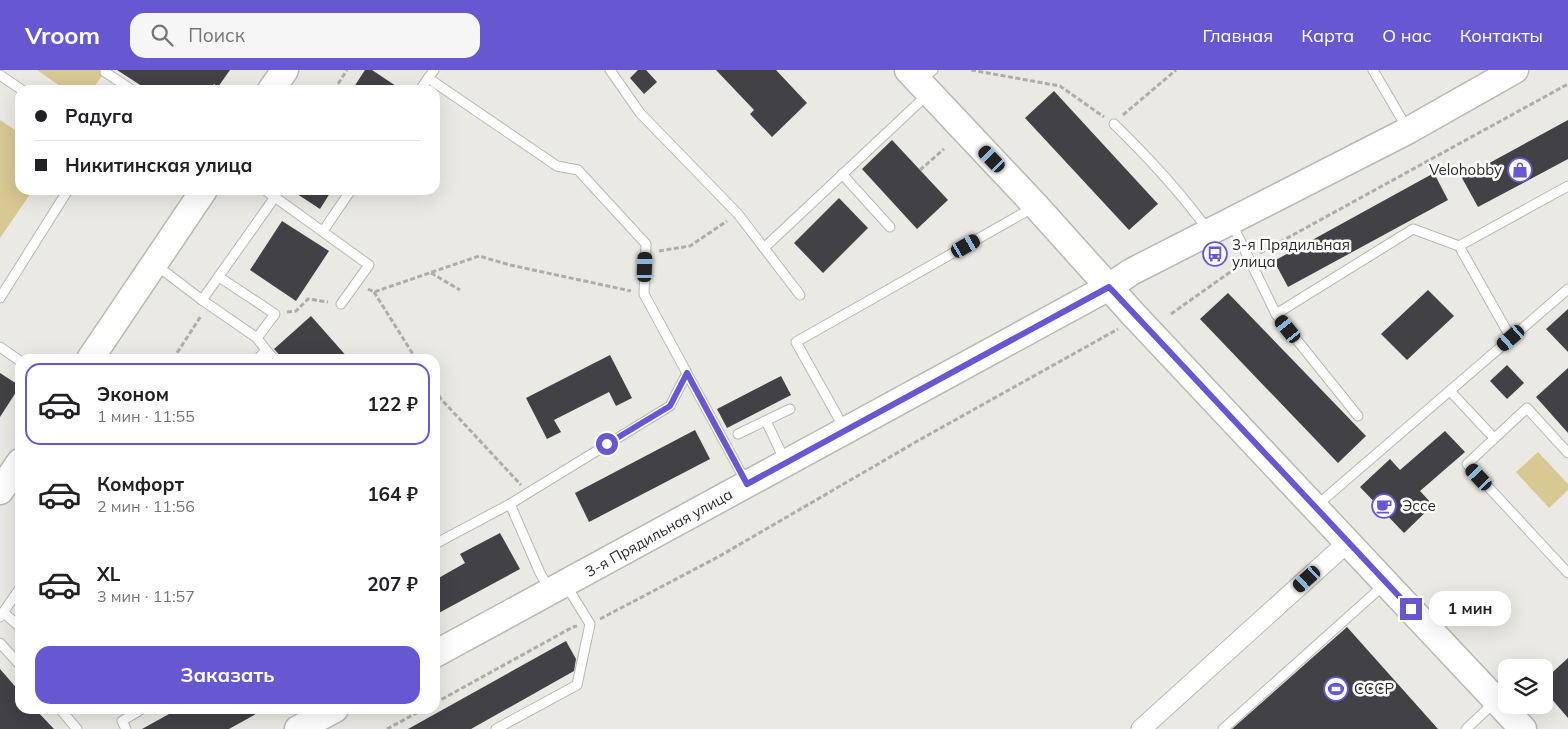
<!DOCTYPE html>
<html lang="ru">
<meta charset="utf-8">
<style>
:root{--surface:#fff;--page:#f6f6f6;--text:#202124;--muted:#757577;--line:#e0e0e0;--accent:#6757d0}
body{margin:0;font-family:Mulish,sans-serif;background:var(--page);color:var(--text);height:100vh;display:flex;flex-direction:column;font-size:19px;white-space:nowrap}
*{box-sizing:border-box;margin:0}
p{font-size:16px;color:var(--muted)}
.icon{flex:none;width:28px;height:28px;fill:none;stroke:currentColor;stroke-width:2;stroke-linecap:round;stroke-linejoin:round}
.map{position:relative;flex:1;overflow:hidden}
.drawer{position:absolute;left:15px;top:284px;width:425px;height:360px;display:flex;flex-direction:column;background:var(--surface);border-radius:15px;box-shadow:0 5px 20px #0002}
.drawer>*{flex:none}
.top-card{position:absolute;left:15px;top:15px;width:425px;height:110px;border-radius:15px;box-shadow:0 5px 20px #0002;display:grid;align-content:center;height:110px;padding:0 20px;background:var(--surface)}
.controls{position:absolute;left:1498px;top:589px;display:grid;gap:10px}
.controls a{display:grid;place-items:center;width:55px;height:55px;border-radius:10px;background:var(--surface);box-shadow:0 5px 20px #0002;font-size:25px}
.end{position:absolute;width:22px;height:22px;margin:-11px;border:6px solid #6757d0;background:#fff;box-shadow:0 0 0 2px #fff}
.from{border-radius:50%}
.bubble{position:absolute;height:35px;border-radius:15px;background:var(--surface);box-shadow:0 5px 20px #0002;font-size:16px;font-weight:700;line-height:35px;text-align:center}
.car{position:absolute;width:15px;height:30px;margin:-15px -8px;border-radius:6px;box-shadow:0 0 4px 1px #0007;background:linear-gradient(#222 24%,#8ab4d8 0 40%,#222 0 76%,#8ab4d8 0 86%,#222 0)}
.top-card b{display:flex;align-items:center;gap:18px;height:48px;font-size:19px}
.top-card b+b{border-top:1px solid var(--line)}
.top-card i{width:12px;height:12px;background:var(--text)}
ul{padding:9px 0 0;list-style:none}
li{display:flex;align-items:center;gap:15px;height:82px;margin:0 10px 8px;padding:0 10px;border:2px solid transparent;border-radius:15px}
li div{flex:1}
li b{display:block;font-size:19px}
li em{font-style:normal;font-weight:700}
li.active{border-color:var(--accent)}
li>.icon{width:45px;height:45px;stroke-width:1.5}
.cta{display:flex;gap:10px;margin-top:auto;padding:10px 20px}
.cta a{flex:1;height:58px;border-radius:15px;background:var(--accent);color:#fff;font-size:20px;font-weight:700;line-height:58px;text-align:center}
header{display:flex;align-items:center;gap:30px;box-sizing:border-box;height:70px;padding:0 25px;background:var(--accent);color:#fff}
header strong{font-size:24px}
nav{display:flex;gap:28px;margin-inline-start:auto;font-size:18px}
.search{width:350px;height:45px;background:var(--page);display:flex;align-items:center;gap:12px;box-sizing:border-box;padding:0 18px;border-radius:15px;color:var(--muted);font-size:19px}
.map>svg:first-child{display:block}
</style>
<header>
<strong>Vroom</strong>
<div class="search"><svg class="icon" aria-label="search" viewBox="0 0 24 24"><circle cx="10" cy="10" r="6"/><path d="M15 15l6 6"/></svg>Поиск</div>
<nav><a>Главная</a><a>Карта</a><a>О нас</a><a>Контакты</a></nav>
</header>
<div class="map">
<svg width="1568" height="659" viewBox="0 0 1568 659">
<rect width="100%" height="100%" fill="#ebe9e3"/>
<g fill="#d8c893">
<polygon points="37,0 106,0 92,20 66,20"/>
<polygon points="0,50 20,63 20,120 33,120 0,168"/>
<polygon points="1538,382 1568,414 1568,420 1549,438 1516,402"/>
</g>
<g fill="#414146">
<polygon points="117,0 230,0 218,17 214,14 211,20 148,20"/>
<polygon points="365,0 372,0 402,20 352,20"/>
<polygon points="638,0 646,0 657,12 644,24 630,8"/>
<polygon points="716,0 776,0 807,33 772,67 750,44 754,40"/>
<polygon points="1054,21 1158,134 1129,160 1025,48"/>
<polygon points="1568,50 1568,89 1478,137 1462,108"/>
<polygon points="892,70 948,130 917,159 862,99"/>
<polygon points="1434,103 1448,130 1288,217 1274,191"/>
<polygon points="291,120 332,120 320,139"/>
<polygon points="839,128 868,158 823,203 794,173"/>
<polygon points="282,151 329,181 296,231 250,200"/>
<polygon points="1428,220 1454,246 1407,290 1381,264"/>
<polygon points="1228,223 1366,366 1338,393 1200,249"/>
<polygon points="1568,239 1568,282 1546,259"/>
<polygon points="311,246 349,289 283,289 274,279"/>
<polygon points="610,285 632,328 616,336 609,322 554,350 561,362 547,369 526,328"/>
<polygon points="1507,295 1524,313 1507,329 1490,311"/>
<polygon points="1568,298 1568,363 1536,327"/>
<polygon points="0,303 20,316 0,347"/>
<polygon points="781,306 791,325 727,358 717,339"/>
<polygon points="695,360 710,389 589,452 575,423"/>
<polygon points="1445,361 1465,382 1420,421 1433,435 1404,463 1360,417 1390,389 1400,400"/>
<polygon points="500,463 520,499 435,545 435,510 465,493 460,484"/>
<polygon points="1347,557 1438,659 1232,659"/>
<polygon points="566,571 576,589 574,601 471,659 408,659"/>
<polygon points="1568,588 1568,648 1544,620 1544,610"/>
<polygon points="0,599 20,622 20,639 35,639 54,659 0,659"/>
<polygon points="178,639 265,639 229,659 142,659"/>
</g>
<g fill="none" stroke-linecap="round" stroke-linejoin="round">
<g stroke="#bab8b2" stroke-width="11">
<g id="lane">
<polyline points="610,0 640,43 738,144 800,225"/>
<polyline points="1373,0 1407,58"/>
<polyline points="105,2 132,20"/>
<polyline points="0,5 22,20"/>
<polyline points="428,8 557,96 578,100 646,174 644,224 746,412"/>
<polyline points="921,10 933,0"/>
<polyline points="420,20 434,0"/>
<path d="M1114,54c34,33 66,68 94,106"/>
<polyline points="842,104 890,157"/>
<polyline points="265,120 369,195 341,234"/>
<polyline points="1231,152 1276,244"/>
<polyline points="323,161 351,120"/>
<polyline points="1459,176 1511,268"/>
<polyline points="764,178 927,25"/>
<polyline points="156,195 202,230 257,268 266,280"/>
<polyline points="219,207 275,244 257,268"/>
<polyline points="0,228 68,120"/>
<polyline points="202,230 275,127"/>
<polyline points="0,277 20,291"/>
<polyline points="258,289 266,280 274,289"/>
<polyline points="1450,321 1494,368"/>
<polyline points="1358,346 1276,244 1413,159 1459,176 1568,116"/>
<polyline points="766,351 785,391"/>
<polyline points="844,358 796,272 1034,137"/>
<polyline points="738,364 790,339"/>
<polyline points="1568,383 1527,338 1467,394 1568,503"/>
<polyline points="510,434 670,336 687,303"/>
<polyline points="1316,436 1568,219"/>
<polyline points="435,474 510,434 540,503 550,520"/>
<polyline points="4,543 20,557"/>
<polyline points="0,547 20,518"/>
<polyline points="0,573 20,595"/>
<polyline points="60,639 77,659"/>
<polyline points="126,659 122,651 142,639"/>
<polyline points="496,659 577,615 590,554 566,515"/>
<polyline points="1223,659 1385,514"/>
<polyline points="1466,659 1495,632"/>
</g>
</g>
<g stroke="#bab8b2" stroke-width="21">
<polyline id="street" points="1141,659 1348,472"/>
</g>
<g stroke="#bab8b2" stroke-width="29">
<g id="secondary">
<polyline points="908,0 1036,136 1133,244 1523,659"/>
<polyline points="271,20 285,0"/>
<polyline points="90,289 204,120"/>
<polyline points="0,421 20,392"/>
<polyline points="435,584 1085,230 1109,217 1131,202 1409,60 1515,0"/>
<polyline points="298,659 335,639"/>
</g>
</g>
<g stroke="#afada9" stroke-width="3" stroke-dasharray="5 2.5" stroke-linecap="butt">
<polyline points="971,0 1060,16 1104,47"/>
<polyline points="334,20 347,0"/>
<polyline points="1123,45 1176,0"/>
<polyline points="920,100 944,79"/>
<polyline points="659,181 690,176 727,151"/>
<polyline points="1260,183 1568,14"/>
<polyline points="431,203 460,220"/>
<polyline points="368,219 374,222 479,186 510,195 631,221"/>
<polyline points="374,222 416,289"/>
<polyline points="287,242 296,241 308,229 328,232"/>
<polyline points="1171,244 1240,195"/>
<polyline points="173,289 201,246"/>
<polyline points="435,319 441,329 521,415"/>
<polyline points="600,549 718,487 921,369 1118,259"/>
<polyline points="435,633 573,557 577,556"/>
<polyline points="387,659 424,639"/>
</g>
<use href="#lane" stroke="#fff" stroke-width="9"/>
<use href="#street" stroke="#fff" stroke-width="19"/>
<use href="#secondary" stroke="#fff" stroke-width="26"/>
</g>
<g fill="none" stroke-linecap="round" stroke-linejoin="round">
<polyline stroke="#6757d0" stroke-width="6" points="607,374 670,336 687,303 747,414 1109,217 1411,539"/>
</g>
<defs>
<g id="shop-ring" transform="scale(1.25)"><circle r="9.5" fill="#fff" stroke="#6757d0" stroke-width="1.5"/><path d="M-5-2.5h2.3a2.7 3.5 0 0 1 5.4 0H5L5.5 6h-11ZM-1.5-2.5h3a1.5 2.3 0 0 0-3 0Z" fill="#6757d0"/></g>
<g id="bus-ring" transform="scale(1.25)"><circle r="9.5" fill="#fff" stroke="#6757d0" stroke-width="1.5"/><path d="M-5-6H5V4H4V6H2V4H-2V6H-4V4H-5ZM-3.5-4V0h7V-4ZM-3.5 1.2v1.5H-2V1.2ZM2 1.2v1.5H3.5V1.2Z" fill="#6757d0"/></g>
<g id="cafe-ring" transform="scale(1.25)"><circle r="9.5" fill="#fff" stroke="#6757d0" stroke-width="1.5"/><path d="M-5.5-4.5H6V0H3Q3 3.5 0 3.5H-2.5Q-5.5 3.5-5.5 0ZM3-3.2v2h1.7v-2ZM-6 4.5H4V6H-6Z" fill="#6757d0"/></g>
<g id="stadium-ring" transform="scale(1.25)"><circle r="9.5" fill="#fff" stroke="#6757d0" stroke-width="1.5"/><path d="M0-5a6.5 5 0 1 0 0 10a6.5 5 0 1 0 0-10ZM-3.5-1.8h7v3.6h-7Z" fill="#6757d0"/></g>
</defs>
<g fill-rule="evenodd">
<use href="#shop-ring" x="1520" y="100"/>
<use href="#bus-ring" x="1215" y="184"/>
<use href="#cafe-ring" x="1384" y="436"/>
<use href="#stadium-ring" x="1336" y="619"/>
</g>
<g text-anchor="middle" stroke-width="5" stroke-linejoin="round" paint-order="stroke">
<g font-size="15" fill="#2c2b29" stroke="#fff" text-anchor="start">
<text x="1502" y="105" text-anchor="end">Velohobby</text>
<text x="1232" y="180">3-я Прядильная<tspan x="1232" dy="17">улица</tspan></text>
<text x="1402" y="441">Эссе</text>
<text x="1354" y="624">СССР</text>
</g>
<g font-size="15" fill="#2c2b29" stroke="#fff">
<text transform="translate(659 463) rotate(-29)" y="5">3-я Прядильная улица</text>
</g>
</g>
</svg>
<div class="controls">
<a><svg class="icon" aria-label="layers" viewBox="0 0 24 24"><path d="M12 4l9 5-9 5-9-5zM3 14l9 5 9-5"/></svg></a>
</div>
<i class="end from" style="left:607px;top:374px"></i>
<i class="end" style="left:1411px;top:539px"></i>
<div class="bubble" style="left:1429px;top:521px;width:82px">1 мин</div>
<i class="car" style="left:992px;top:89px;rotate:316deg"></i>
<i class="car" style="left:966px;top:176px;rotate:60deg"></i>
<i class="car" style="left:645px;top:197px;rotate:2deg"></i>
<i class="car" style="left:1288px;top:259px;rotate:321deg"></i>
<i class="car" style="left:1511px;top:268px;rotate:229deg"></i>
<i class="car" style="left:1479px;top:407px;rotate:317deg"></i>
<i class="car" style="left:1307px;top:509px;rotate:228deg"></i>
<div class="top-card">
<b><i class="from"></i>Радуга</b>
<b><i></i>Никитинская улица</b>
</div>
<section class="drawer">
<ul>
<li class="active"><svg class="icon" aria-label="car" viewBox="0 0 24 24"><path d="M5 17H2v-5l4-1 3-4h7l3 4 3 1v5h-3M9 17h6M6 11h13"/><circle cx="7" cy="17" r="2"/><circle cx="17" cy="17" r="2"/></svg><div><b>Эконом</b><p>1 мин · 11:55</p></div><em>122 ₽</em></li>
<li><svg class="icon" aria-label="car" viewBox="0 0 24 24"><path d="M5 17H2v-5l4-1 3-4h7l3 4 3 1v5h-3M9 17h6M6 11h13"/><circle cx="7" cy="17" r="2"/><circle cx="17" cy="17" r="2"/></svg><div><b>Комфорт</b><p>2 мин · 11:56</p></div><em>164 ₽</em></li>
<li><svg class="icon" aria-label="car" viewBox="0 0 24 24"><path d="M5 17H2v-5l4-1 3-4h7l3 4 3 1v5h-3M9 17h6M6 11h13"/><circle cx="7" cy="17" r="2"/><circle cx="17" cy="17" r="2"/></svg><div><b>XL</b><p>3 мин · 11:57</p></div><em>207 ₽</em></li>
</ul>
<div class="cta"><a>Заказать</a></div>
</section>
</div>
